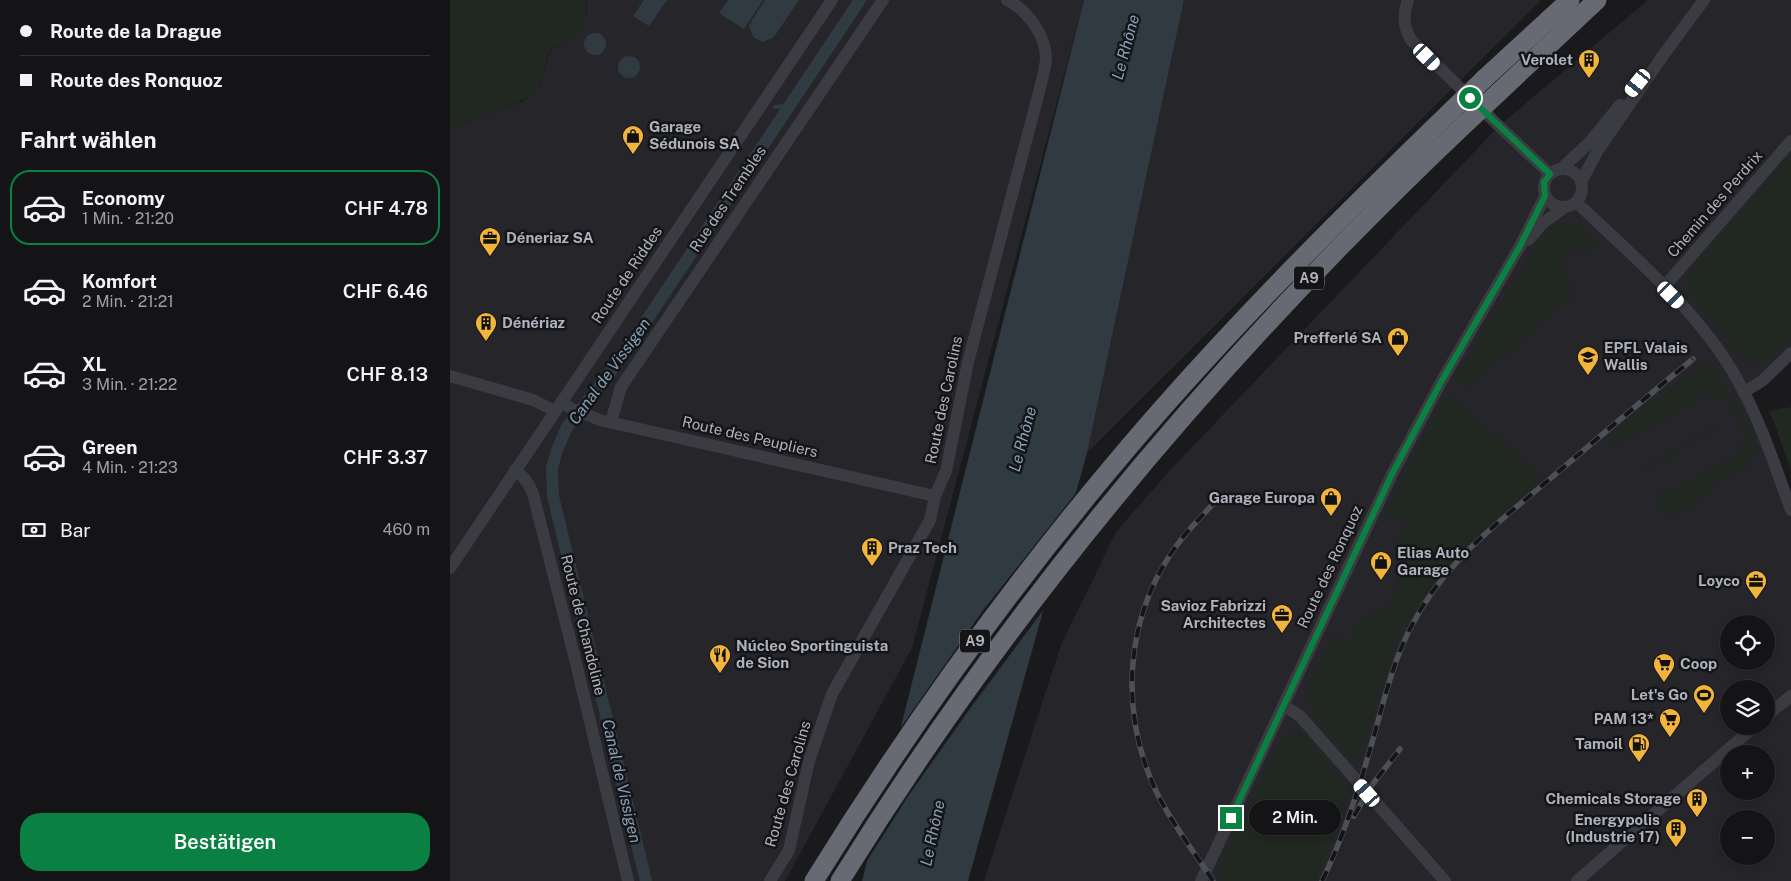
<!DOCTYPE html>
<html lang="de">
<meta charset="utf-8">
<style>
:root{--surface:#141416;--page:#212123;--text:#f1f3f6;--muted:#9d9ea1;--line:#333335;--accent:#0b8043}
body{margin:0;font-family:"Public Sans",sans-serif;background:var(--page);color:var(--text);height:100vh;display:flex;flex-direction:column;font-size:19px;white-space:nowrap}
*{box-sizing:border-box;margin:0}
p{font-size:16px;color:var(--muted)}
.icon{flex:none;width:28px;height:28px;fill:none;stroke:currentColor;stroke-width:2;stroke-linecap:round;stroke-linejoin:round}
.map{position:relative;flex:1;overflow:hidden}
.panel{display:flex;flex-direction:column;background:var(--surface);width:450px}
.panel>*{flex:none}
.top-card{display:grid;align-content:center;height:110px;padding:0 20px;background:var(--surface)}
.fabs{position:absolute;left:1270px;top:615px;display:grid;gap:10px}
.fabs a{display:grid;place-items:center;width:55px;height:55px;border-radius:50%;background:var(--surface);box-shadow:0 2px 8px #0003,0 0 0 1px var(--line);font-size:25px}
.end{position:absolute;width:22px;height:22px;margin:-11px;border:6px solid #0b8043;background:#fff;box-shadow:0 0 0 2px #fff}
.from{border-radius:50%}
.bubble{position:absolute;height:35px;border-radius:18px;background:var(--surface);box-shadow:0 2px 8px #0003,0 0 0 1px var(--line);font-size:16px;font-weight:600;line-height:35px;text-align:center}
.car{position:absolute;width:15px;height:30px;margin:-15px -8px;border-radius:6px;box-shadow:0 0 4px 1px #0007;background:linear-gradient(#fff 24%,#345 0 40%,#fff 0 76%,#345 0 86%,#fff 0)}
.top-card b{display:flex;align-items:center;gap:18px;height:48px;font-size:19px}
.top-card b+b{border-top:1px solid var(--line)}
.top-card i{width:12px;height:12px;background:var(--text)}
ul{padding:0;list-style:none}
li{display:flex;align-items:center;gap:15px;height:75px;margin:0 10px 8px;padding:0 10px;border:2px solid transparent;border-radius:20px}
li div{flex:1}
li b{display:block;font-size:19px}
li em{font-style:normal;font-weight:600}
li.on{border-color:var(--accent)}
li>.icon{width:45px;height:45px;stroke-width:1.5}
h2{padding:0 20px;font-size:22px;line-height:60px}
.pay{display:flex;align-items:center;gap:12px;height:55px;padding:0 20px;font-size:19px}
.pay p{margin-inline-start:auto}
.button{display:flex;gap:10px;margin-top:auto;padding:10px 20px}
.button a{flex:1;height:58px;border-radius:20px;background:var(--accent);color:#fff;font-size:20px;font-weight:600;line-height:58px;text-align:center}
main{display:flex;flex:1;min-height:0}
.map>svg:first-child{display:block}
</style>
<main>
<section class="panel">
<div class="top-card">
<b><i class="from"></i>Route de la Drague</b>
<b><i></i>Route des Ronquoz</b>
</div>
<h2>Fahrt wählen</h2>
<ul>
<li class="on"><svg class="icon" aria-label="car" viewBox="0 0 24 24"><path d="M5 17H2v-5l4-1 3-4h7l3 4 3 1v5h-3M9 17h6M6 11h13"/><circle cx="7" cy="17" r="2"/><circle cx="17" cy="17" r="2"/></svg><div><b>Economy</b><p>1 Min. · 21:20</p></div><em>CHF 4.78</em></li>
<li><svg class="icon" aria-label="car" viewBox="0 0 24 24"><path d="M5 17H2v-5l4-1 3-4h7l3 4 3 1v5h-3M9 17h6M6 11h13"/><circle cx="7" cy="17" r="2"/><circle cx="17" cy="17" r="2"/></svg><div><b>Komfort</b><p>2 Min. · 21:21</p></div><em>CHF 6.46</em></li>
<li><svg class="icon" aria-label="car" viewBox="0 0 24 24"><path d="M5 17H2v-5l4-1 3-4h7l3 4 3 1v5h-3M9 17h6M6 11h13"/><circle cx="7" cy="17" r="2"/><circle cx="17" cy="17" r="2"/></svg><div><b>XL</b><p>3 Min. · 21:22</p></div><em>CHF 8.13</em></li>
<li><svg class="icon" aria-label="car" viewBox="0 0 24 24"><path d="M5 17H2v-5l4-1 3-4h7l3 4 3 1v5h-3M9 17h6M6 11h13"/><circle cx="7" cy="17" r="2"/><circle cx="17" cy="17" r="2"/></svg><div><b>Green</b><p>4 Min. · 21:23</p></div><em>CHF 3.37</em></li>
</ul>
<div class="pay"><svg class="icon" aria-label="cash" viewBox="0 0 24 24"><path d="M3 7h18v10H3z"/><circle cx="12" cy="12" r="2"/></svg>Bar<p>460 m</p></div>
<div class="button"><a>Bestätigen</a></div>
</section>
<div class="map">
<svg width="1341" height="881" viewBox="0 0 1341 881">
<rect width="100%" height="100%" fill="#1a1a1d"/>
<g fill="#26262a" fill-rule="evenodd">
<polygon points="137,0 634,0 462,648 335,881 0,881 0,129 73,101 90,86 98,57 103,48 114,44 137,12"/>
<polygon points="734,0 1091,0 637,453"/>
<path d="M1198,0h143v353l-47,39 47,118v371h-807l77,-236 55,-113 55,-63 328,-343zM1279,624h37v37h-37zM1279,689h37v37h-37zM1279,754h37v37h-37zM1279,819h37v37h-37z"/>
</g>
<g fill="#202821">
<path d="M0,0h137c-1,17 -4,33 -20,42 -4,3 -10,3 -14,6 -10,10 -7,28 -14,39 -11,17 -69,33 -89,42z"/>
<path d="M1341,153v184c-16,15 -30,37 -52,19l-51,-65 -1,-13z"/>
<path d="M1111,222c18,-1 34,14 38,31l-4,-5h-5l-3,2 -22,-1 -2,24 5,1 3,24 -93,81 -9,10c-7,-3 -11,-6 -13,-13l86,-136 12,-15z"/>
<polygon points="1257,360 1284,400 1309,451 1296,458 1300,464 1260,487 1263,493 1225,516 1220,516 1213,511 1207,500 1208,493 1212,488 1217,495 1289,453 1285,444 1298,437 1273,395 1265,399 1261,391 1164,449 1157,438"/>
<path d="M997,397l10,3 88,80c-28,23 -59,45 -84,72 -21,22 -37,48 -54,74l-32,-10 27,10 -45,136c-12,-14 -49,-50 -50,-67 -2,-15 20,-45 28,-59l15,5 16,-28 9,3 5,-10 5,2 14,-23 -3,-2 16,-25 -19,-12 14,-20 -22,-13 53,-105z"/>
<polygon points="1341,407 1341,471 1325,425 1319,411"/>
<polygon points="1264,426 1266,429 1190,475 1188,471"/>
<polygon points="851,731 901,789 876,858 865,881 769,881 767,876 831,738 839,732"/>
</g>
<g fill="#303a41">
<polygon points="194,0 217,0 199,26 183,16"/>
<polygon points="278,0 313,0 294,29 269,13"/>
<polygon points="315,0 349,0 324,37 313,42 303,37 299,25"/>
<polygon points="634,0 734,0 637,453 518,881 412,881"/>
<circle cx="145" cy="44" r="11"/>
<circle cx="179" cy="67" r="11"/>
</g>
<polygon fill="#1a1a1d" points="630,488 597,605 519,710 459,795 413,867 447,733 534,609"/>
<g fill="none" stroke-linecap="round" stroke-linejoin="round">
<polyline stroke="#303a41" stroke-width="4" points="325,107 340,105"/>
<polyline stroke="#303a41" stroke-width="12" points="196,881 103,496 102,468 107,450 117,427 170,360 410,0"/>
<g stroke="#3b3c42" stroke-width="12">
<path d="M958,0c-5,14 -5,28 4,41l87,85 51,48"/>
<circle cx="1113" cy="188" r="19"/>
<polyline points="1111,169 1139,143 1170,105"/>
<polyline points="1131,182 1148,150 1214,54 1254,0"/>
<path d="M1126,202c55,52 126,112 162,179 23,41 37,85 53,129"/>
<polyline points="1078,240 1093,223 1115,207"/>
<polyline points="1214,287 1341,141"/>
<polyline points="0,376 83,400 105,411"/>
<polyline points="1294,392 1312,381 1341,353"/>
<polyline points="111,402 122,409 150,420 485,496"/>
<polyline points="161,422 171,387 433,0"/>
<path d="M65,470c9,7 14,13 18,24l42,165 53,222"/>
<polyline points="0,568 382,0"/>
<polyline points="833,705 850,716 995,881"/>
<polyline points="1316,716 1341,696"/>
<path d="M320,881l19,-31 20,-89 23,-67 98,-174 5,-24 11,-25 22,-109 72,-274c2,-9 6,-21 6,-31 -1,-23 -19,-47 -39,-57"/>
<polyline points="751,881 942,474 991,382 1070,246 1095,196"/>
<polyline points="1127,881 1305,726"/>
</g>
<g stroke="#676a73" stroke-width="19">
<polyline points="1034,79 1120,0"/>
<polyline points="1048,93 1147,0"/>
<path d="M364,881c89,-144 188,-283 297,-413 105,-126 222,-243 340,-357"/>
<path d="M390,881c173,-280 387,-532 626,-758"/>
</g>
<g stroke="#4e5057" stroke-width="5.5">
<g id="rail">
<polyline points="904,816 922,785 950,749"/>
<path d="M763,881c-19,-30 -42,-58 -57,-90 -36,-77 -32,-168 16,-239 12,-18 27,-33 42,-49"/>
<path d="M872,881c21,-43 36,-89 49,-135 12,-41 21,-83 41,-121 33,-64 86,-102 139,-147 47,-40 94,-80 142,-119"/>
</g>
</g>
<use href="#rail" stroke="#151518" stroke-width="4" stroke-dasharray="11" stroke-linecap="butt"/>
<g stroke="#676a73" stroke-width="19">
<polyline points="1001,111 1034,79"/>
<polyline points="1016,123 1048,93"/>
</g>
</g>
<g fill="none" stroke-linecap="round" stroke-linejoin="round">
<polyline stroke="#0b8043" stroke-width="6" points="781,818 942,474 991,382 1070,246 1095,196 1094,182 1100,174 1020,98"/>
</g>
<defs>
<g id="building-pin" transform="scale(1.125)"><path d="M0 17L-7.5 6A9.5 9.5 0 1 1 7.5 6Z" fill="#f3b43c" stroke="#151518"/><path d="M-4-6H4V6H1V3H-1V6H-4ZM-2.5-4.3h1.7v1.8h-1.7ZM.8-4.3h1.7v1.8H.8ZM-2.5-1h1.7V.8h-1.7ZM.8-1h1.7V.8H.8Z" fill="#111"/></g>
<g id="shop-pin" transform="scale(1.125)"><path d="M0 17L-7.5 6A9.5 9.5 0 1 1 7.5 6Z" fill="#f3b43c" stroke="#151518"/><path d="M-5-2.5h2.3a2.7 3.5 0 0 1 5.4 0H5L5.5 6h-11ZM-1.5-2.5h3a1.5 2.3 0 0 0-3 0Z" fill="#111"/></g>
<g id="office-pin" transform="scale(1.125)"><path d="M0 17L-7.5 6A9.5 9.5 0 1 1 7.5 6Z" fill="#f3b43c" stroke="#151518"/><path d="M-6-3h4V-5.5h4V-3h4V5H-6ZM-1-4.5V-3h2v-1.5ZM-6 0V1H6V0Z" fill="#111"/></g>
<g id="university-pin" transform="scale(1.125)"><path d="M0 17L-7.5 6A9.5 9.5 0 1 1 7.5 6Z" fill="#f3b43c" stroke="#151518"/><path d="M0-5L7-2L0 1L-7-2ZM-4 1L0 2.5L4 1V4Q0 6-4 4Z" fill="#111"/></g>
<g id="restaurant-pin" transform="scale(1.125)"><path d="M0 17L-7.5 6A9.5 9.5 0 1 1 7.5 6Z" fill="#f3b43c" stroke="#151518"/><path d="M-5-6h1v4h1v-4h1v4h1v-4h1v5L-1.5 .5V6h-2V.5L-5-1ZM5-6V6H3V1.5H1.5Q1.5-4 5-6Z" fill="#111"/></g>
<g id="supermarket-pin" transform="scale(1.125)"><path d="M0 17L-7.5 6A9.5 9.5 0 1 1 7.5 6Z" fill="#f3b43c" stroke="#151518"/><path d="M-6-5.5h2.5l.6 2H6L4.5 2H-2.5L-4.4-4H-6ZM-1.5 3.2a1.3 1.3 0 1 0 .1 0ZM3 3.2a1.3 1.3 0 1 0 .1 0Z" fill="#111"/></g>
<g id="stadium-pin" transform="scale(1.125)"><path d="M0 17L-7.5 6A9.5 9.5 0 1 1 7.5 6Z" fill="#f3b43c" stroke="#151518"/><path d="M0-5a6.5 5 0 1 0 0 10a6.5 5 0 1 0 0-10ZM-3.5-1.8h7v3.6h-7Z" fill="#111"/></g>
<g id="fuel-pin" transform="scale(1.125)"><path d="M0 17L-7.5 6A9.5 9.5 0 1 1 7.5 6Z" fill="#f3b43c" stroke="#151518"/><path d="M-5.5-6h7V0h2V4h1.3V-2.5L3-4.5l.8-.8L6-3V5H2.5V1h-1V6h-7ZM-4.2-4.7v3.2H.2V-4.7Z" fill="#111"/></g>
</defs>
<g fill-rule="evenodd">
<use href="#building-pin" x="1139" y="60"/>
<use href="#shop-pin" x="183" y="136"/>
<use href="#office-pin" x="40" y="238"/>
<use href="#building-pin" x="36" y="323"/>
<use href="#shop-pin" x="948" y="338"/>
<use href="#university-pin" x="1138" y="357"/>
<use href="#shop-pin" x="881" y="498"/>
<use href="#building-pin" x="422" y="548"/>
<use href="#shop-pin" x="931" y="562"/>
<use href="#office-pin" x="1306" y="581"/>
<use href="#office-pin" x="832" y="615"/>
<use href="#restaurant-pin" x="270" y="655"/>
<use href="#supermarket-pin" x="1214" y="664"/>
<use href="#stadium-pin" x="1254" y="695"/>
<use href="#supermarket-pin" x="1220" y="719"/>
<use href="#fuel-pin" x="1189" y="744"/>
<use href="#building-pin" x="1247" y="799"/>
<use href="#building-pin" x="1226" y="829"/>
</g>
<g text-anchor="middle" stroke-width="5" stroke-linejoin="round" paint-order="stroke">
<g fill="#151518" stroke="#7f838b" stroke-width="1">
<rect x="844" y="266.5" width="30" height="23" rx="4"/>
<rect x="510" y="629.5" width="30" height="23" rx="4"/>
</g>
<g font-size="14" font-weight="bold" fill="#adb2bc">
<text x="859" y="283">A9</text>
<text x="525" y="646">A9</text>
</g>
<g font-size="15" font-weight="bold" fill="#adb2bc" stroke="#151518" text-anchor="end">
<text x="1123" y="65">Verolet</text>
<text x="199" y="132" text-anchor="start">Garage<tspan x="199" dy="17">Sédunois SA</tspan></text>
<text x="56" y="243" text-anchor="start">Déneriaz SA</text>
<text x="52" y="328" text-anchor="start">Dénériaz</text>
<text x="932" y="343">Prefferlé SA</text>
<text x="1154" y="353" text-anchor="start">EPFL Valais<tspan x="1154" dy="17">Wallis</tspan></text>
<text x="865" y="503">Garage Europa</text>
<text x="438" y="553" text-anchor="start">Praz Tech</text>
<text x="947" y="558" text-anchor="start">Elias Auto<tspan x="947" dy="17">Garage</tspan></text>
<text x="1290" y="586">Loyco</text>
<text x="816" y="611">Savioz Fabrizzi<tspan x="816" dy="17">Architectes</tspan></text>
<text x="286" y="651" text-anchor="start">Núcleo Sportinguista<tspan x="286" dy="17">de Sion</tspan></text>
<text x="1230" y="669" text-anchor="start">Coop</text>
<text x="1238" y="700">Let's Go</text>
<text x="1204" y="724">PAM 13*</text>
<text x="1173" y="749">Tamoil</text>
<text x="1231" y="804">Chemicals Storage</text>
<text x="1210" y="825">Energypolis<tspan x="1210" dy="17">(Industrie 17)</tspan></text>
</g>
<g font-size="15" fill="#adb2bc" stroke="#151518">
<text transform="translate(278 199) rotate(-56)" y="5">Rue des Trembles</text>
<text transform="translate(1265 204) rotate(-49)" y="5">Chemin des Perdrix</text>
<text transform="translate(177 275) rotate(-56)" y="5">Route de Riddes</text>
<text transform="translate(494 400) rotate(-78)" y="5">Route des Carolins</text>
<text transform="translate(300 437) rotate(13)" y="5">Route des Peupliers</text>
<text transform="translate(880 567) rotate(-65)" y="5">Route des Ronquoz</text>
<text transform="translate(133 625) rotate(76)" y="5">Route de Chandoline</text>
<text transform="translate(338 784) rotate(-74)" y="5">Route des Carolins</text>
</g>
<g font-size="16" font-style="italic" fill="#84a0b7" stroke="#151518">
<text transform="translate(675 47) rotate(-75)" y="6">Le Rhône</text>
<text transform="translate(159 371) rotate(-54)" y="6">Canal de Vissigen</text>
<text transform="translate(572 439) rotate(-75)" y="6">Le Rhône</text>
<text transform="translate(172 781) rotate(77)" y="6">Canal de Vissigen</text>
<text transform="translate(482 833) rotate(-78)" y="6">Le Rhône</text>
</g>
</g>
</svg>
<div class="fabs">
<a><svg class="icon" aria-label="locate" viewBox="0 0 24 24"><circle cx="12" cy="12" r="6"/><path d="M12 2v4M12 18v4M2 12h4M18 12h4"/></svg></a>
<a><svg class="icon" aria-label="layers" viewBox="0 0 24 24"><path d="M12 4l9 5-9 5-9-5zM3 14l9 5 9-5"/></svg></a>
<a>+</a>
<a>−</a>
</div>
<i class="end from" style="left:1020px;top:98px"></i>
<i class="end" style="left:781px;top:818px"></i>
<div class="bubble" style="left:799px;top:800px;width:92px">2 Min.</div>
<i class="car" style="left:977px;top:57px;rotate:135deg"></i>
<i class="car" style="left:1188px;top:83px;rotate:219deg"></i>
<i class="car" style="left:1221px;top:295px;rotate:135deg"></i>
<i class="car" style="left:917px;top:793px;rotate:319deg"></i>
</div>
</main>
